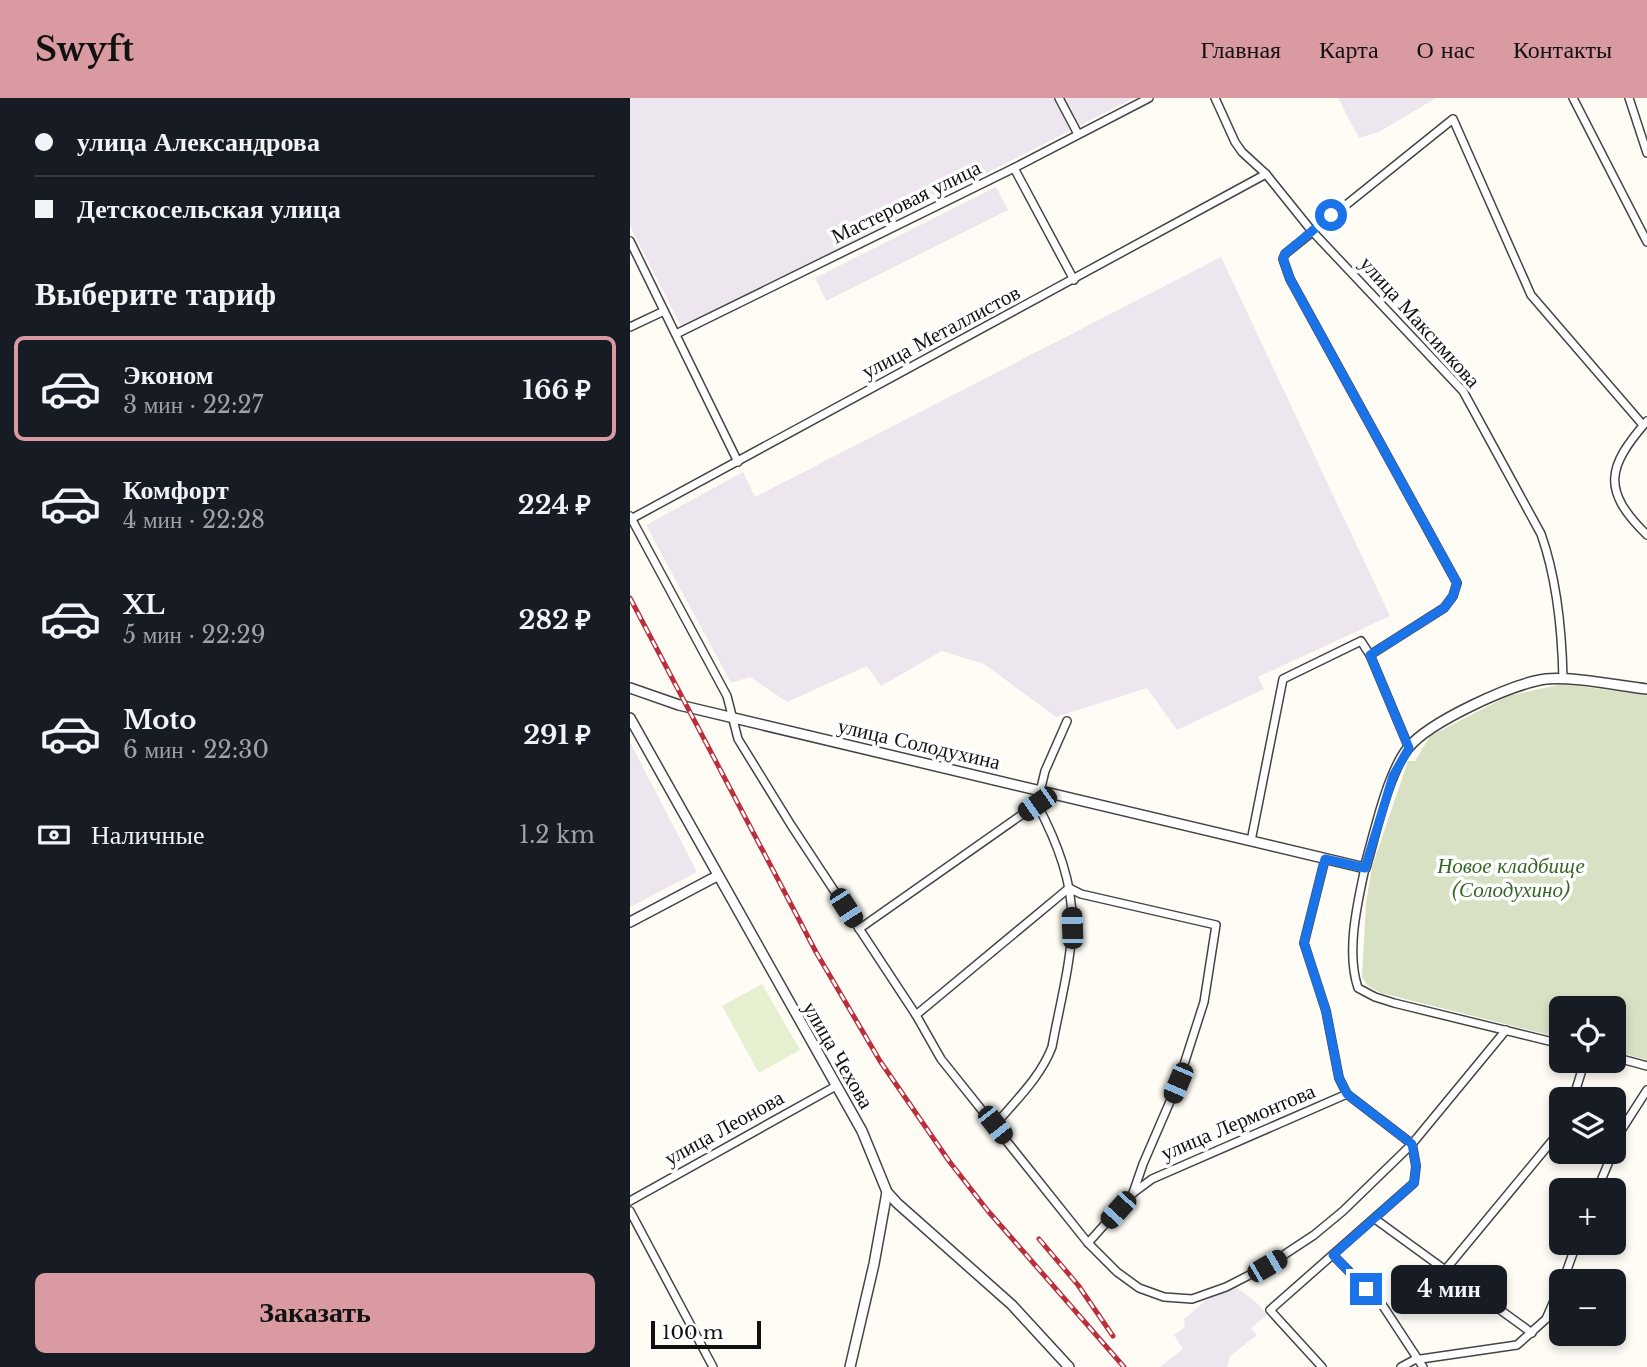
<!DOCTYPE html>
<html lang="ru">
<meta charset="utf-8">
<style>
:root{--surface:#171b24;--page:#20242c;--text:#f1f3f6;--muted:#9ea1a6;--line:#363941;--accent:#d99aa2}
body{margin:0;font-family:"Libre Baskerville",serif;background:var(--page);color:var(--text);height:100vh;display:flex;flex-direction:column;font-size:26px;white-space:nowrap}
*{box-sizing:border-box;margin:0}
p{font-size:23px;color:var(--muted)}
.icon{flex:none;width:38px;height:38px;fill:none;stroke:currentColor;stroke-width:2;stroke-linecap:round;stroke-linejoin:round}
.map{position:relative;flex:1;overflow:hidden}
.side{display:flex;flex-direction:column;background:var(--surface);width:630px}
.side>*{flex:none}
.hud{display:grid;align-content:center;height:154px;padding:0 35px;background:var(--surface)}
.fabs{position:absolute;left:919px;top:898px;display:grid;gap:14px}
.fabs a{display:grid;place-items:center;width:77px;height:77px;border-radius:10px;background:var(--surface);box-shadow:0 4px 10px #0003;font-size:35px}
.scale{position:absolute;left:21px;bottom:18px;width:110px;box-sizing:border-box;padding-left:7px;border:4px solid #111;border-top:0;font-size:19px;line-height:24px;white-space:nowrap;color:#111;-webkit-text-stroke:5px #fff;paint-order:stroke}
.end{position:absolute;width:32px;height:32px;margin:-16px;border:9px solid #1a73e8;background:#fff;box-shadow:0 0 0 4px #fff}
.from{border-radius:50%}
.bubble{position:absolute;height:49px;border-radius:10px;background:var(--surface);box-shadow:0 4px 10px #0003;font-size:23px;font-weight:800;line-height:49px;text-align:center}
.car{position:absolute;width:21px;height:42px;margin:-21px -10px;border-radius:9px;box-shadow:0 0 5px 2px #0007;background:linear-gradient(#222 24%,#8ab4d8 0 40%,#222 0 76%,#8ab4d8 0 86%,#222 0)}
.hud b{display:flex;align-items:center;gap:24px;height:66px;font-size:26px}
.hud b+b{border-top:2px solid var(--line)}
.hud i{width:18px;height:18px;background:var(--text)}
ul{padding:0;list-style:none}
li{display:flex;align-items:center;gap:21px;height:105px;margin:0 14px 10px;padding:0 21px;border:4px solid transparent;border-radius:10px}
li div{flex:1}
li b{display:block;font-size:26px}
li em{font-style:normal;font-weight:800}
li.on{border-color:var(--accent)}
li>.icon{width:63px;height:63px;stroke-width:1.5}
h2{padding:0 35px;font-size:32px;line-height:84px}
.pay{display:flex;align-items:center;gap:18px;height:77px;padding:0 35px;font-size:26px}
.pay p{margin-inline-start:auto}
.primary-button{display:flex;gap:14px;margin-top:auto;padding:14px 35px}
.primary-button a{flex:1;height:80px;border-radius:10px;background:var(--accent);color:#111;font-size:28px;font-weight:800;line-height:80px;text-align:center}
header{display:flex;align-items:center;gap:42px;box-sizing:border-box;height:98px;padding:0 35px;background:var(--accent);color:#111}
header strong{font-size:33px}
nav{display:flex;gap:38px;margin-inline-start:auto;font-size:24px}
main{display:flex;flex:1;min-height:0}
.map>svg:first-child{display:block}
</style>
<header>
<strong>Swyft</strong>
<nav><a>Главная</a><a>Карта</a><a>О нас</a><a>Контакты</a></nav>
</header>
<main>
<section class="side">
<div class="hud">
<b><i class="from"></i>улица Александрова</b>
<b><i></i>Детскосельская улица</b>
</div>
<h2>Выберите тариф</h2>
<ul>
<li class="on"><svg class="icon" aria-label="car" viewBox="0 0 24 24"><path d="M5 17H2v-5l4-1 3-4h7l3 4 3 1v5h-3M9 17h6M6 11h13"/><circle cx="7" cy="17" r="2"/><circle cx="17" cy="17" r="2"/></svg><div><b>Эконом</b><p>3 мин · 22:27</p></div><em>166 ₽</em></li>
<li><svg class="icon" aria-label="car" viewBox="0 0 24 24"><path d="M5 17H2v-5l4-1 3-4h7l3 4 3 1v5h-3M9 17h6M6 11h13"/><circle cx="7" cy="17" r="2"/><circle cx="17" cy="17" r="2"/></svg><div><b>Комфорт</b><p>4 мин · 22:28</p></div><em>224 ₽</em></li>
<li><svg class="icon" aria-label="car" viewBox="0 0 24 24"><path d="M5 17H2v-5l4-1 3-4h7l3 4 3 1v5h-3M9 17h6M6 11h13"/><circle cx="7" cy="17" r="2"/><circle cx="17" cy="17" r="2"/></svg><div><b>XL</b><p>5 мин · 22:29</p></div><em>282 ₽</em></li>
<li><svg class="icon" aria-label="car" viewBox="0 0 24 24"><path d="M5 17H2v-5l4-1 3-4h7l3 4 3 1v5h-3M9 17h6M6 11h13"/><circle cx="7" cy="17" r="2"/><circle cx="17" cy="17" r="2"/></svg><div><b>Moto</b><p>6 мин · 22:30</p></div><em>291 ₽</em></li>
</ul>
<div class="pay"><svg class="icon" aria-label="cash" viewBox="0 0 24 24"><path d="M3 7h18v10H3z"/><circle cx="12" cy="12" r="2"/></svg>Наличные<p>1.2 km</p></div>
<div class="primary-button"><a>Заказать</a></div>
</section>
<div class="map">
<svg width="1017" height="1269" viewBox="0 0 1017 1269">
<rect width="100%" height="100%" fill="#fefcf5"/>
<g fill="#ede6ee">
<polygon points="0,0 504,0 52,230 0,128"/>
<polygon points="708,0 806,0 749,34 729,40"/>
<polygon points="366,89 378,112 196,203 185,180"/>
<polygon points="591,159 760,518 628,579 634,591 547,632 517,590 426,619 354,566 312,553 251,588 237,568 157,604 120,579 101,585 16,427 113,374 125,399"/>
<polygon points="0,644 67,774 0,809"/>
<polygon points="605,1188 628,1206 637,1217 621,1230 627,1237 600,1258 597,1269 530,1269 553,1251 544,1237 555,1229 554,1221 588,1192"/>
</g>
<polygon fill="#d9e1c5" points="932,586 1017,597 1017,962 984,953 984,910 931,910 931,940 751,895 738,888 732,879 736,805 742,769 778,663 785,663 800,638 878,598"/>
<polygon fill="#e6f0d0" points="132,886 170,952 129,975 92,908"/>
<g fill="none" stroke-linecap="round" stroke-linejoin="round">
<g stroke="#444" stroke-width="10">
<g id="minor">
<polyline points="429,0 448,36"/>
<path d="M585,0l20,44 7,10 24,22 45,56 152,161 78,143c16,45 21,97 22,145"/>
<polyline points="943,0 1017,144"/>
<polyline points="999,0 1017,55"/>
<polyline points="384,70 444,182"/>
<polyline points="0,143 108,364"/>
<polyline points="0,229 34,213"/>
<polyline points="46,236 384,70 519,0"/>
<path d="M1017,323c-40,46 -46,69 0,114"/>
<polyline points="0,418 97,598 108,641 161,727 286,917 311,961 458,1145 487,1174 509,1190 534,1199 562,1201 596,1189 637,1168 684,1137 713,1113 782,1046 876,932"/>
<polyline points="1,421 636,76"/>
<polyline points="779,650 740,557 814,510 823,498 827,485 660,181 653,161 655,156 823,21 901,197 1013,327"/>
<polyline points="407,706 415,673 437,623"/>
<polyline points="621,743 653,581 731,543 740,557"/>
<polyline points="695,761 674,845 696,913 709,980 717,996"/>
<path d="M735,770c-8,37 -19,84 -7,120l17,9 19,6 167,41"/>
<polyline points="229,831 407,706"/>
<polyline points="286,917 439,790 451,796 586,827 574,904 548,985 513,1066 503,1095"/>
<polyline points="984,959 1017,968"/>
<polyline points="943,1001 955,962"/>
<path d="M365,1027c21,-25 45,-47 57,-78 7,-39 18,-79 20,-118 2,-45 -15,-87 -35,-125"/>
<polyline points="984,1052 992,1031 1017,992"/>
<polyline points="967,1092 983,1054"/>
<polyline points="0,1103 206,988"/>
<polyline points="0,1113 83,1269"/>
<polyline points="745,1121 902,1235"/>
<polyline points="458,1145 503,1095 522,1081 717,996 782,1046 786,1068 784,1085 640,1212 692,1269"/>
<polyline points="703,1157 753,1208 793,1269"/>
<polyline points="816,1171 931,1032"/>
<polyline points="933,1183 947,1144"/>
<polyline points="771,1269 784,1262 887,1247 916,1221 931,1187"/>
</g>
</g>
<g stroke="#444" stroke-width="12">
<g id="tertiary">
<path d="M0,590l49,17 686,163c10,-34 22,-93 43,-120 21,-26 105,-65 138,-69 25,-3 74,7 101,10"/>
<polyline points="0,620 232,1033 257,1094 267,1105 382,1207 439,1269"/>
<polyline points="0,824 87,778"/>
<polyline points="220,1269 244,1166 257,1094"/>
</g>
</g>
<use href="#minor" stroke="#fff" stroke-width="7"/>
<use href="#tertiary" stroke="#fff" stroke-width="9"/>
<g stroke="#bb2e3c" stroke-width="5">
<g id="rail">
<polyline points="0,500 186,854 250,963 319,1063 358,1113 494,1269"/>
<polyline points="409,1141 448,1187 483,1238"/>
</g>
</g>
<use href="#rail" stroke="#fff" stroke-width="2.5" stroke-dasharray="8" stroke-linecap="butt"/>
</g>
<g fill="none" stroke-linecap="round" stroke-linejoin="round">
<polyline stroke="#1a73e8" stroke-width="9" points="701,117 655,156 653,161 660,181 827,485 823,498 814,510 740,557 779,650 763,678 735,770 695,761 674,845 696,913 709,980 717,996 782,1046 786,1068 784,1085 703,1157 736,1191"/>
</g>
<g text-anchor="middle" stroke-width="7" stroke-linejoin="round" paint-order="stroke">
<g font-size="21" fill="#111" stroke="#fff">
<text transform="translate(276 104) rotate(-26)" y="7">Мастеровая улица</text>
<text transform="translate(790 224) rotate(48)" y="7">улица Максимкова</text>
<text transform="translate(311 234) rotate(-28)" y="7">улица Металлистов</text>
<text transform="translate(289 646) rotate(13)" y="7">улица Солодухина</text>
<text transform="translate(208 957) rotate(60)" y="7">улица Чехова</text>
<text transform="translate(608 1024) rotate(-23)" y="7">улица Лермонтова</text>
<text transform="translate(94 1030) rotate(-29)" y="7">улица Леонова</text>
</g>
<g font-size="21" font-style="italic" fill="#346623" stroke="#fff">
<text x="881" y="775">Новое кладбище<tspan x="881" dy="24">(Солодухино)</tspan></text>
</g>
</g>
</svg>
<div class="fabs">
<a><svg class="icon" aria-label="locate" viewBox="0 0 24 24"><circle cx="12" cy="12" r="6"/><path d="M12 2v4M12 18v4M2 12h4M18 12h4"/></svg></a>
<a><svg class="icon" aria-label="layers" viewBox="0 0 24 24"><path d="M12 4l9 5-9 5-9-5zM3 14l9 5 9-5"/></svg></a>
<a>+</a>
<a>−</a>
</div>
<div class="scale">100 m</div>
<i class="end from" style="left:701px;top:117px"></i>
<i class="end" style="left:736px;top:1191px"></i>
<div class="bubble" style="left:761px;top:1167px;width:116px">4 мин</div>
<i class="car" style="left:407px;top:706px;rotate:235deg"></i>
<i class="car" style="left:216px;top:810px;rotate:147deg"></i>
<i class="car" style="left:442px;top:830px;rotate:358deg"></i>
<i class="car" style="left:548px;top:985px;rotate:203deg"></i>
<i class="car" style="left:365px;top:1027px;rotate:142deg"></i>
<i class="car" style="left:488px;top:1112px;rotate:222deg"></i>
<i class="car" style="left:637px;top:1168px;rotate:60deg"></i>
</div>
</main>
